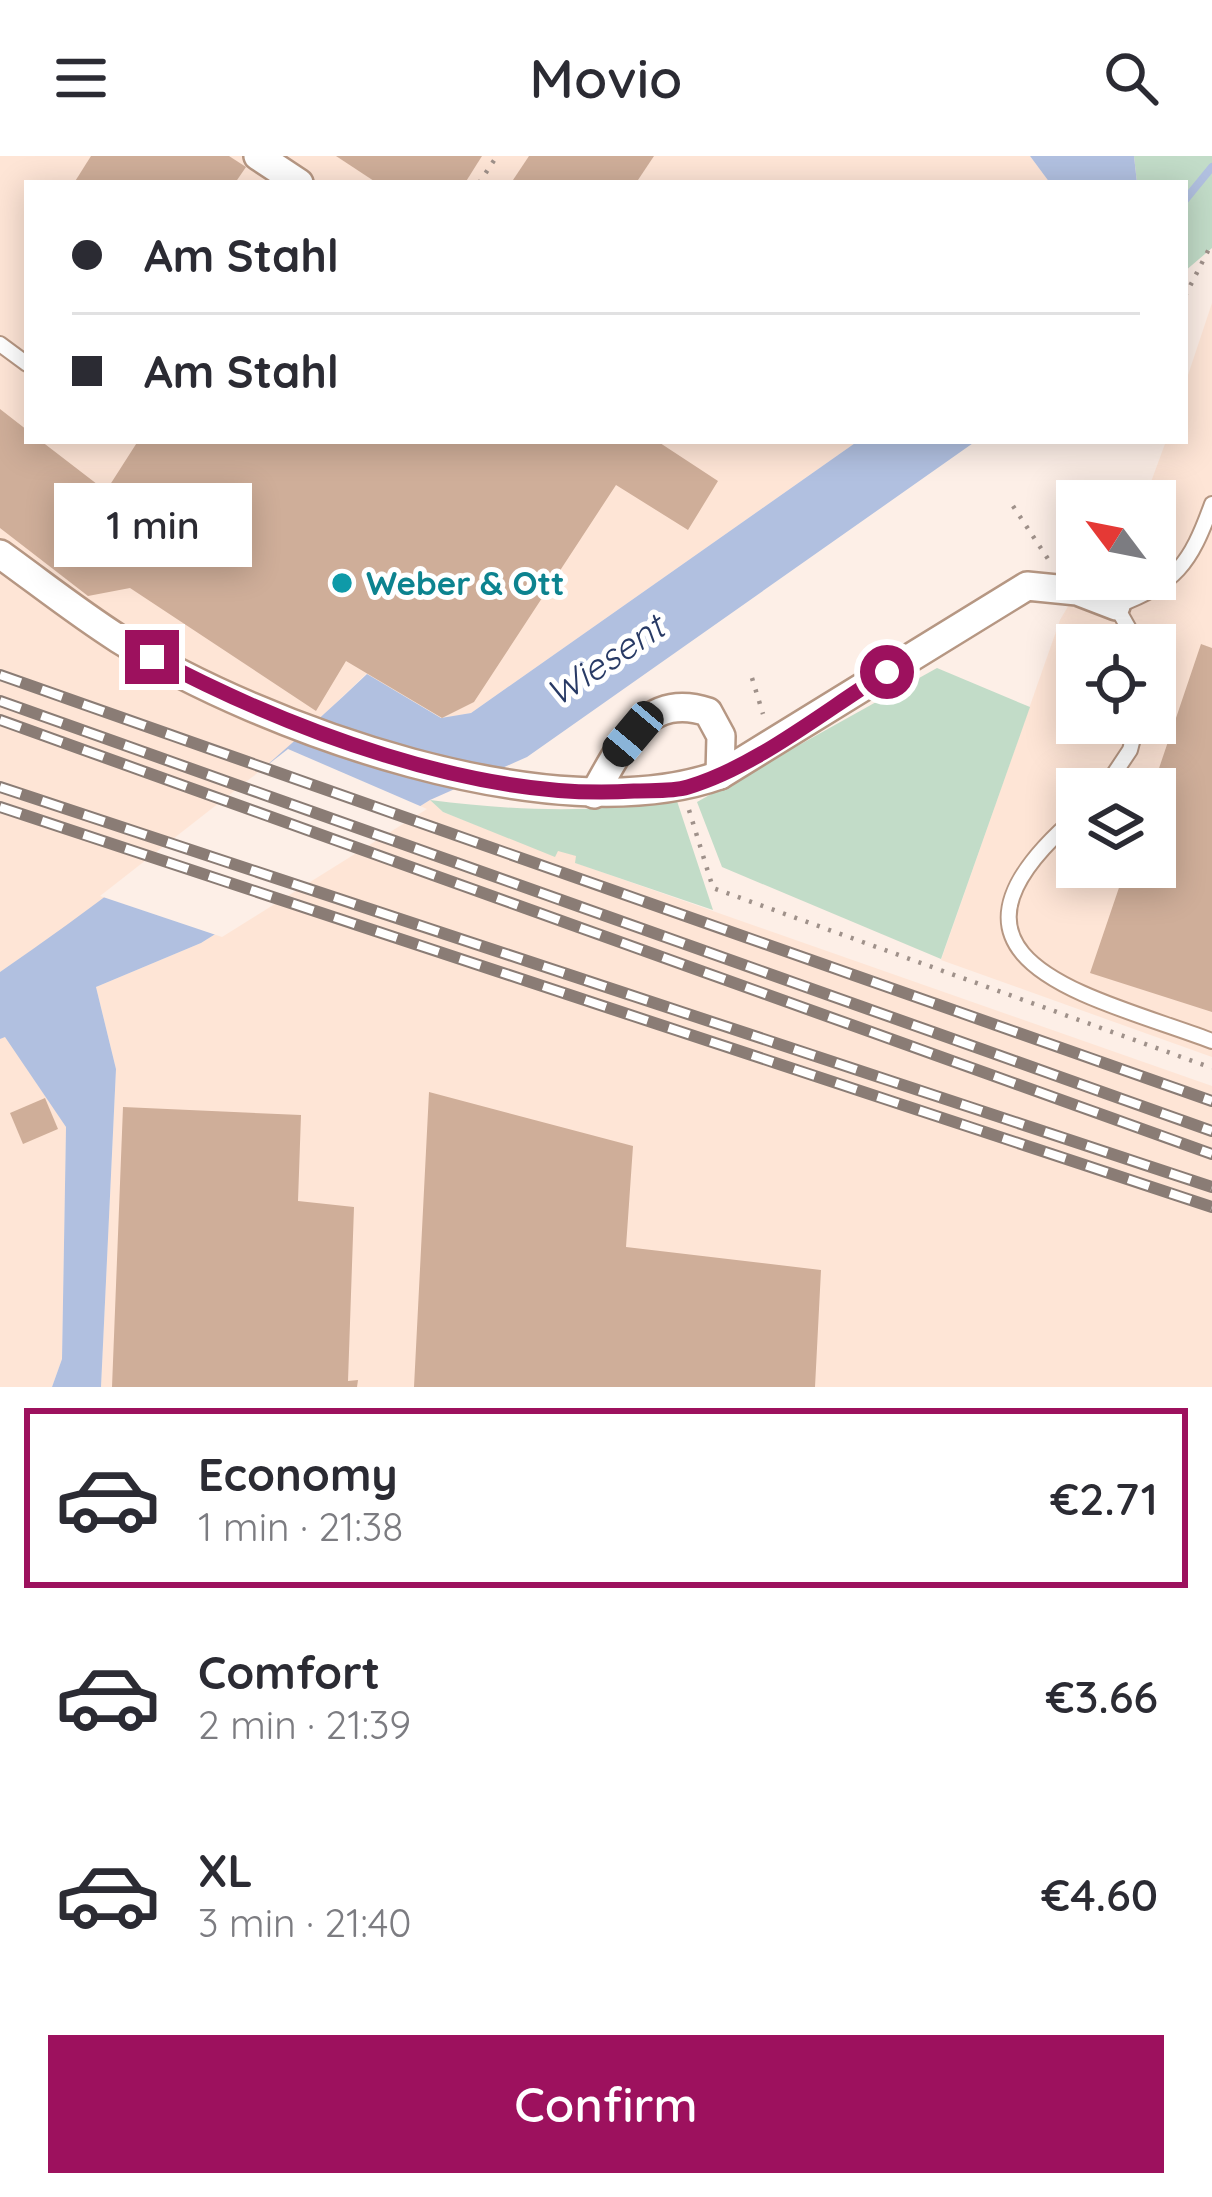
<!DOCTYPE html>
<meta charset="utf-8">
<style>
:root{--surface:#fff;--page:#f2f2f3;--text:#2b2b33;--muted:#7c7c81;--line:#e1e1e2;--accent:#9d115e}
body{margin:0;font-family:Quicksand,sans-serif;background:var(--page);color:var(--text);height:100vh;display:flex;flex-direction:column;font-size:45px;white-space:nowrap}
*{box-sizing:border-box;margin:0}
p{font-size:39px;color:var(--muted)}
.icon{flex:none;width:66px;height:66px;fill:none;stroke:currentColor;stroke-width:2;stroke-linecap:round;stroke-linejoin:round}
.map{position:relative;height:1231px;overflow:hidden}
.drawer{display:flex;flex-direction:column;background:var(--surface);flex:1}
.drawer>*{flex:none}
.banner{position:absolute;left:24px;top:24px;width:1164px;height:264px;border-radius:0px;box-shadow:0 6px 30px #0003;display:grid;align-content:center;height:264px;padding:0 48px;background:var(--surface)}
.needle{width:78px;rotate:302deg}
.buttons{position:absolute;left:1056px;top:324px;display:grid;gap:24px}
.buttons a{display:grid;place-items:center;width:120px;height:120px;border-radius:0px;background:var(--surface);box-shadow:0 6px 30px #0003;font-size:60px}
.end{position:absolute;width:54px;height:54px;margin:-27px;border:15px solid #9d115e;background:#fff;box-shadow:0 0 0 6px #fff}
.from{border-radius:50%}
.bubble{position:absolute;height:84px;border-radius:0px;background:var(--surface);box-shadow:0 6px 30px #0003;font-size:39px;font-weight:600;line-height:84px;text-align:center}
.car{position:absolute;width:36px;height:72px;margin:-36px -18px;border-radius:15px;box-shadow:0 0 9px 3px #0007;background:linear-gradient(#222 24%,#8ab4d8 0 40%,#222 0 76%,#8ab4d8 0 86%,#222 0)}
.banner b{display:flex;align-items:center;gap:42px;height:114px;font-size:45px}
.banner b+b{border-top:3px solid var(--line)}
.banner i{width:30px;height:30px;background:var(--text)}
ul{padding:21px 0 0;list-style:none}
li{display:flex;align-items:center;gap:36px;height:180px;margin:0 24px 18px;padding:0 24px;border:6px solid transparent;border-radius:0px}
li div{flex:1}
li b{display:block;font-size:45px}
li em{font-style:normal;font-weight:600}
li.on{border-color:var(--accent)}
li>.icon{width:108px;height:108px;stroke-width:1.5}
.cta{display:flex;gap:24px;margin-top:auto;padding:24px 48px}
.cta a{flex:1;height:138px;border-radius:0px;background:var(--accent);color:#fff;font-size:48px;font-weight:600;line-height:138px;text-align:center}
header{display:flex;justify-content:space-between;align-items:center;height:156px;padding:0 48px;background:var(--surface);font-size:54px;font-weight:600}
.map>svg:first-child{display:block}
</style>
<header><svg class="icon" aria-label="menu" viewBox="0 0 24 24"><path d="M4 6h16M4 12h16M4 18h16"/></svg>Movio<svg class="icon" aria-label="search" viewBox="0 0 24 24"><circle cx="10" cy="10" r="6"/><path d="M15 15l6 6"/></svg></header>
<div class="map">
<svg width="1212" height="1231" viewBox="0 0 1212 1231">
<rect width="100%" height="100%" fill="#fdefe7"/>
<g fill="#fee5d6" fill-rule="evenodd">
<polygon points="0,0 1030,0 1050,27 27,27 27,285 858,285 471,557 442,562 366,518 288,593 99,748 0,816"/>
<path d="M1212,147v754l-271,-97 119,-340 17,-29 38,-12h40v-78h-11l22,-60h19v-57zM1077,489h78v78h-78zM1077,633h78v78h-78z"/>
<polygon points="430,644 443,656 555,700 557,694 577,700 576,707 1212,930 1212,1231 101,1231 116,913 96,831 201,787"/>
<polygon points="5,880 66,971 62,1203 52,1231 0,1231 0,883"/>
</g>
<g fill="#c2dcc8">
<polygon points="1134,0 1212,0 1212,92 1185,115 1185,27 1137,27"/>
<polygon points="937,512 1030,551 941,803 722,711 697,646"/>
<path d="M430,644c85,11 162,13 247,1l36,109 -138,-47 1,-7 -18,-5 -3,6 -112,-45z"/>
</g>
<g fill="#b1c0e0">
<polygon points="1030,0 1134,0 1137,27 1050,27"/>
<path d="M858,285h118l-449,316 -97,43 -229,143 -105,44 20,82 -15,318h-49l10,-28 4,-232 -61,-90 -5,2v-67c131,-89 252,-189 367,-298l74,44 30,-5z"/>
</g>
<polygon fill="#fdefe7" points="288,593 427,653 222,781 100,740"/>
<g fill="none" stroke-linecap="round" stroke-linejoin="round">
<polyline stroke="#b1c0e0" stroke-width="8" points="1185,44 1212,11"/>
</g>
<g fill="#cfae99">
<polygon points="91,0 229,0 246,11 235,27 74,27"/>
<polygon points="336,0 482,0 465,27 377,27"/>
<polygon points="529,0 654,0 636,27 511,27"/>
<polygon points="0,253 27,274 27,285 41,285 106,335 138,285 657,285 718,325 688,374 616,329 474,546 442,562 346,505 316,555 130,432 88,440 0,372"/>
<polygon points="1201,488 1212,492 1212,856 1090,817 1126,711 1155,711 1152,633"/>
<polygon points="429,936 633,990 626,1091 821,1114 815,1231 414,1231"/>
<polygon points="45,942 58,973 23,988 10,957"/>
<polygon points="123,951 301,959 298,1045 354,1051 348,1225 358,1224 357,1231 112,1231"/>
</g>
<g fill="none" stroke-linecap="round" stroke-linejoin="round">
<g stroke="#b69783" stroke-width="18">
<g id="lane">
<polyline points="0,188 27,208"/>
<path d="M1138,489l-22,-39c60,-23 74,-41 96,-102"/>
<polyline points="1104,633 1130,594 1137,567"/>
<path d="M1077,660c-170,146 16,180 135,225"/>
</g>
</g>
<g stroke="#b69783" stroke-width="32">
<g id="street">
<polyline points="258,0 299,27"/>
<path d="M0,398c39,28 78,59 119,85 144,90 435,195 601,136l307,-189 50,5 39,15"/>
<path d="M594,638c27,-48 52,-103 114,-82l13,24 -1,39"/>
</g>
</g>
<g stroke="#9f918a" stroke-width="4.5" stroke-dasharray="3 9" stroke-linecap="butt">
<polyline points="479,27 497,0"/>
<polyline points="1185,140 1212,87"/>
<polyline points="1013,350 1050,406"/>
<polyline points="752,522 763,558"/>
<polyline points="689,654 713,732 1212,912"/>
</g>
<use href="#lane" stroke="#fff" stroke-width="14"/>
<use href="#street" stroke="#fff" stroke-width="27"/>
<g stroke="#8a7c75" stroke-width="12">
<g id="rail">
<polyline points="0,519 1212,945"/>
<polyline points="0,545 1212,975"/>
<polyline points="0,564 1212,998"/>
<polyline points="0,631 1212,1031"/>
<polyline points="0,651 1212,1051"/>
</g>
</g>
<use href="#rail" stroke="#fff" stroke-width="8" stroke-dasharray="22" stroke-linecap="butt"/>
</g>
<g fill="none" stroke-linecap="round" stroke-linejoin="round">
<path stroke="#9d115e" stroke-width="15" d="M152,501c136,72 325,145 482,134 17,-1 37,1 54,-4 70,-21 137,-77 199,-115"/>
</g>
<circle fill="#0f9aa8" stroke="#fff" stroke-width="4.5" cx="342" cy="427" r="12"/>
<g text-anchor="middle" stroke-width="10" stroke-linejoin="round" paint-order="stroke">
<g font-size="33" font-weight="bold" fill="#0d838f" stroke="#fff" text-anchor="start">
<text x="366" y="439">Weber &amp; Ott</text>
</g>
<g font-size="36" font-style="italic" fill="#283a65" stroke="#fff">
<text transform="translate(605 504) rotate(-34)" y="13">Wiesent</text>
</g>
</g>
</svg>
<div class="buttons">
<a><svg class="needle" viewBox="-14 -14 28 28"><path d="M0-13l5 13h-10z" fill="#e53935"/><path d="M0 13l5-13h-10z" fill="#7c7c81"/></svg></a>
<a><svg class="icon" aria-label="locate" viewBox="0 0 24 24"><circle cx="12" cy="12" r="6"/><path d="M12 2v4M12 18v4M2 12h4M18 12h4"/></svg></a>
<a><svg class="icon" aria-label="layers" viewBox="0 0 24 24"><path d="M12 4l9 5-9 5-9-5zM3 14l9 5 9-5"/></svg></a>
</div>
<i class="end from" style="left:887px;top:516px"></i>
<i class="end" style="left:152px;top:501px"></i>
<div class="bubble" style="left:54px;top:327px;width:198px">1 min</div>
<i class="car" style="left:633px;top:578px;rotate:220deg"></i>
<div class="banner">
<b><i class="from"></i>Am Stahl</b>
<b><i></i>Am Stahl</b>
</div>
</div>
<section class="drawer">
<ul>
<li class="on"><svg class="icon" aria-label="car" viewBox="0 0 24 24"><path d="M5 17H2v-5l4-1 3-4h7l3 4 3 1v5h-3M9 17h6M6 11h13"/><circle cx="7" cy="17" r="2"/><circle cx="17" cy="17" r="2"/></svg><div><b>Economy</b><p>1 min · 21:38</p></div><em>€2.71</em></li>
<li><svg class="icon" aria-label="car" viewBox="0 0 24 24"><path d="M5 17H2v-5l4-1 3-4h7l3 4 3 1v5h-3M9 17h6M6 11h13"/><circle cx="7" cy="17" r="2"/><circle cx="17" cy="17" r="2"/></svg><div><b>Comfort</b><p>2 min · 21:39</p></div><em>€3.66</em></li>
<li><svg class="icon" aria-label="car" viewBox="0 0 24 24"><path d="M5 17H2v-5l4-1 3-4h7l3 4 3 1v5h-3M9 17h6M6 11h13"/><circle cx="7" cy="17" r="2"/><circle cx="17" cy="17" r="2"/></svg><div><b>XL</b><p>3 min · 21:40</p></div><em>€4.60</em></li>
</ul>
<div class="cta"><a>Confirm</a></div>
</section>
